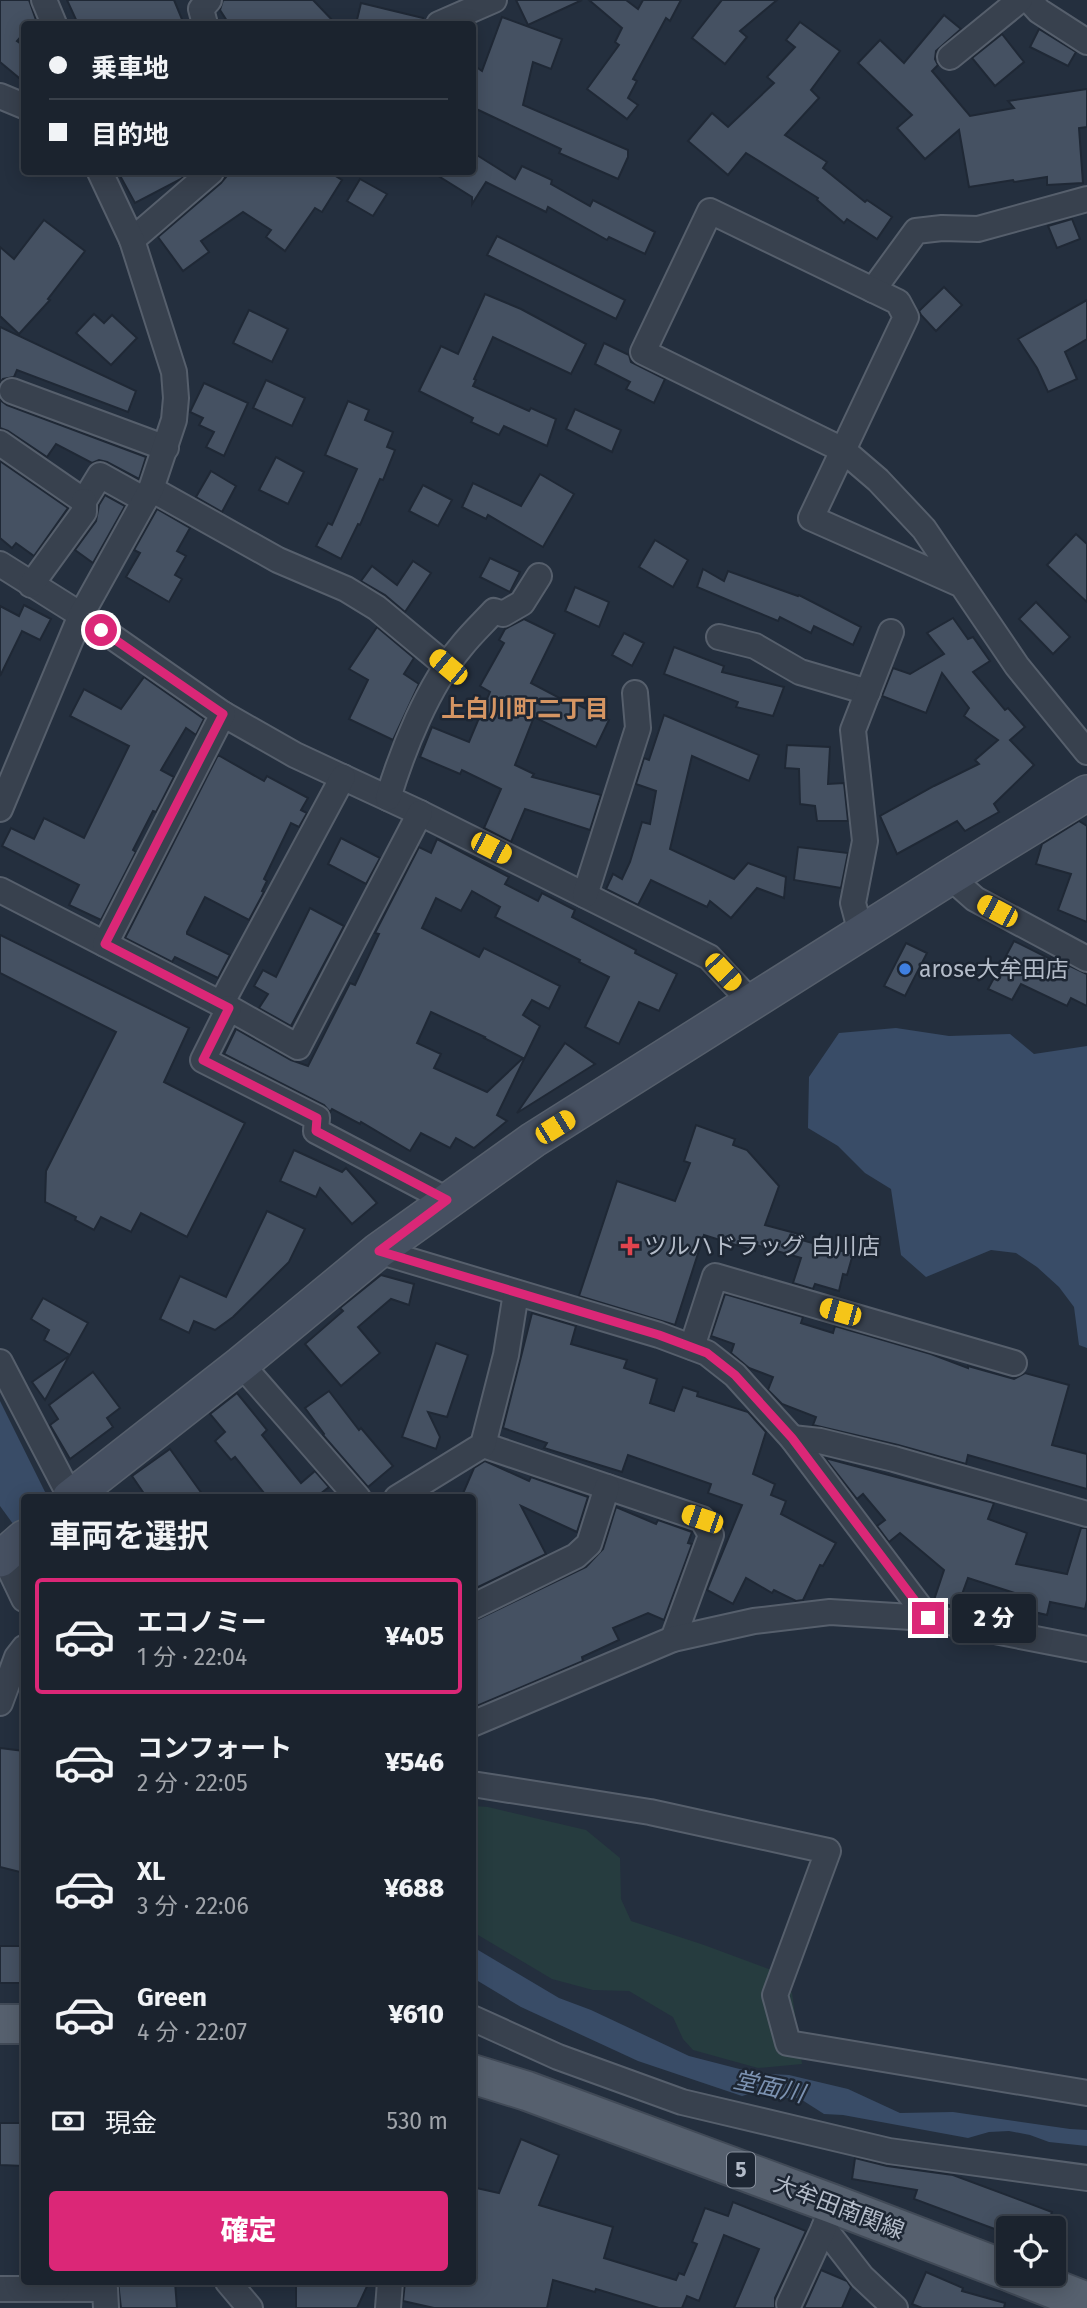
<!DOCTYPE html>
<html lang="ja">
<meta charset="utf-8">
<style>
:root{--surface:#1b232e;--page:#242b36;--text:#f1f3f6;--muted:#a0a4aa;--line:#39404a;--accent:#db2777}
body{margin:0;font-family:"Fira Sans","Noto Sans JP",sans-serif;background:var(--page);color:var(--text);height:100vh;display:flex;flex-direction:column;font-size:26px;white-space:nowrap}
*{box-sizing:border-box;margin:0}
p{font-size:23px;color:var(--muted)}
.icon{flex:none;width:38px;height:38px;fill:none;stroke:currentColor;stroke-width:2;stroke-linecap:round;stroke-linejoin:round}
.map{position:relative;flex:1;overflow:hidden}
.panel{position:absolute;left:21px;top:1494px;width:455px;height:791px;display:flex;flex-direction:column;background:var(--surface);border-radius:7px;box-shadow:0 4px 18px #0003,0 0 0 2px var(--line)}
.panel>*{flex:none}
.top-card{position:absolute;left:21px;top:21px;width:455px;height:154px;border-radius:7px;box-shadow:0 4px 18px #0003,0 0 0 2px var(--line);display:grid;align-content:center;height:154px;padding:0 28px;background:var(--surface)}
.controls{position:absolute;left:996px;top:2216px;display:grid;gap:14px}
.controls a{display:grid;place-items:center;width:70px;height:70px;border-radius:7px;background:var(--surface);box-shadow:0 4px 18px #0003,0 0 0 2px var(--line);font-size:35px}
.end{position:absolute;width:32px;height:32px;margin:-16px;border:9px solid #db2777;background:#fff;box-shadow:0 0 0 4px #fff}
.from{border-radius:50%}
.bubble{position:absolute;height:49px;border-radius:7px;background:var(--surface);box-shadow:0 4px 18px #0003,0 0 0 2px var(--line);font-size:23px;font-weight:800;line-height:49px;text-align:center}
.car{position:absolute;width:21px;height:42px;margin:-21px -10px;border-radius:9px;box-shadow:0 0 5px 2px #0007;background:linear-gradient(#f5c518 24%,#345 0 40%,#f5c518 0 76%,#345 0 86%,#f5c518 0)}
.top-card b{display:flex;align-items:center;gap:24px;height:66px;font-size:26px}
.top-card b+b{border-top:2px solid var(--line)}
.top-card i{width:18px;height:18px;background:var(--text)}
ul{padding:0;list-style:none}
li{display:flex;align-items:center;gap:21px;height:116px;margin:0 14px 10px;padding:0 14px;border:4px solid transparent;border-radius:7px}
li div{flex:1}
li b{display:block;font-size:26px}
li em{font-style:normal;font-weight:800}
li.current{border-color:var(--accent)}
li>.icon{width:63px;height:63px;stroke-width:1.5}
h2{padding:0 28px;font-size:32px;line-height:84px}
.pay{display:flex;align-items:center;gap:18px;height:77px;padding:0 28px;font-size:26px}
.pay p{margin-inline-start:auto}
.cta{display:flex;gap:14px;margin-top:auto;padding:14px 28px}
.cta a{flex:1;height:80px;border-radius:7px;background:var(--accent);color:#fff;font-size:28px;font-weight:800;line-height:80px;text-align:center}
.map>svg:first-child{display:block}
</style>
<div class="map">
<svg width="1087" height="2308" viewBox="0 0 1087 2308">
<rect width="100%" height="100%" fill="#242f3e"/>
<polygon fill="#263c3f" points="473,1806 488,1807 586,1830 620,1858 621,1899 631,1921 704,1945 774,1971 792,1993 802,2064 758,2068 693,2050 683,2039 673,2017 629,1991 593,1990 552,1979 473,1932"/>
<g fill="#394c67">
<polygon points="896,1028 949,1036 1010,1034 1034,1054 1087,1046 1087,1348 1079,1345 1074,1307 1059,1287 1037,1267 1016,1253 991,1250 926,1277 901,1255 891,1189 865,1173 838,1146 808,1128 809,1077 839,1033"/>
<polygon points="0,1401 48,1498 24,1498 24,1539 0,1506"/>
<polygon points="473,1947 559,1998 591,2010 689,2056 755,2073 789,2075 848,2089 900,2113 953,2112 1070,2129 1087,2130 1087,2146 1049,2142 1030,2135 1009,2131 989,2132 968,2138 843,2115 824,2114 799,2098 778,2098 767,2092 758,2091 742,2096 638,2061 521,2007 473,1978"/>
</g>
<g fill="#455162" stroke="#1f2835" stroke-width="2" fill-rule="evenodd">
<polygon points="0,0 29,0 36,20 33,24 24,24 24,33 17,41 24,46 24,82 0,62"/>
<polygon points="67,0 174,0 184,24 78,24"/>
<polygon points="223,0 313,0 336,24 229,24 220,10"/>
<polygon points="516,0 582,0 528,25"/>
<polygon points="589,0 626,0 638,9 643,0 681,0 670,21 666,18 633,79 637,81 628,98 638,105 627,119 587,89 619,45 615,42 622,28"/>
<polygon points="722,0 777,0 740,31 747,37 725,64 692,38"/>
<polygon points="361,3 423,18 422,24 356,24"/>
<polygon points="944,15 961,29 936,51 935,59 938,65 932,71 970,116 1014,108 1008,101 1087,89 1087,127 1079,128 1083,183 1047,185 1047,177 1014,182 1013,180 969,187 959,130 925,159 897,128 912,115 858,63 880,40 904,63"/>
<polygon points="502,17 562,39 551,69 533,62 523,105 628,150 628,157 618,179 559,153 561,149 472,107 472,64 482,71"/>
<polygon points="800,22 840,51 811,90 819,98 785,135 827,162 823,168 865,202 867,200 892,217 877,239 847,219 844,223 817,200 818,198 746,153 728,175 688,141 712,113 728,127 774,83 767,77 795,47 786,40"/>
<polygon points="1039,29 1076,52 1068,66 1030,47"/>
<polygon points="1002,34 1024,62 995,86 972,58"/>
<polygon points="472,152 515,179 522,166 552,180 551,184 590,206 593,200 655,232 645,254 609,237 607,240 548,207 546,212 486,182 472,204 472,197 432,172 472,172"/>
<polygon points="118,172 189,172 181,179 135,203"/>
<polygon points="230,172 329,172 342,180 322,212 315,208 285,251 266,237 271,230 243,212 201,241 209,252 183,271 158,237 221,183"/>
<polygon points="360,179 387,194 373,216 347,201"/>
<polygon points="1072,219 1080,239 1057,248 1048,226"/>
<polygon points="44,220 85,251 48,299 50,300 19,334 0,316 0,247 14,259"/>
<polygon points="497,236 625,300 616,319 487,255"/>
<polygon points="944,287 962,305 936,331 921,315 919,311"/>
<polygon points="485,294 521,309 586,344 571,374 493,337 474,379 476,380 473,386 529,411 531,408 556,419 547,446 504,426 499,435 471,422 473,418 419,391 441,346 458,354"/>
<polygon points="1087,300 1087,339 1065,352 1077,379 1048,392 1037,368 1018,339"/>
<polygon points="249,310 288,329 272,362 233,343"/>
<polygon points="94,314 104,323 112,315 137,338 111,365 76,333"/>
<polygon points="0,327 136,391 128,412 17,370 14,377 3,379 0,383"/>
<polygon points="604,343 629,355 631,362 665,379 654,403 626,389 630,382 595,364"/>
<polygon points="266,380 305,398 292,426 253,408"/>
<polygon points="204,383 248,403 224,456 206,447 214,432 199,425 203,418 190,412"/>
<polygon points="0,400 7,405 146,457 139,479 107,462 99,460 92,463 56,444 47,457 8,431 0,428"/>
<polygon points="348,401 369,410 365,420 393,432 387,447 395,450 383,480 380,479 360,525 358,524 341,559 316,546 328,523 332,525 357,469 325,455"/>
<polygon points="575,409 621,430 612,452 566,429"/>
<polygon points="276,457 304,472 288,504 259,490"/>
<polygon points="0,461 68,508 34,556 16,543 12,548 0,538"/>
<polygon points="211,471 236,486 222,512 196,497"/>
<polygon points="540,474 574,494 543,547 488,515 486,519 462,507 473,483 521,506"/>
<polygon points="423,485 452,500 438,526 409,511"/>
<polygon points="105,495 125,506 93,563 75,550 96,521 99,505"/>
<polygon points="157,509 190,528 177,551 186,556 175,575 182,579 169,602 126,577 140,553 134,550"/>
<polygon points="1076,534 1087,544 1087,602 1047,565"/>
<polygon points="655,540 688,560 673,587 639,567"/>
<polygon points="490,558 520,572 510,592 480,577"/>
<polygon points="413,561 431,573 405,612 385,595 361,581 372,566 397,585"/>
<polygon points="703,569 724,581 728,571 798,596 799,595 861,627 853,645 814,626 811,633 780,617 778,621 697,587"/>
<polygon points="575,587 609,602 599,627 565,611"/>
<polygon points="1036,602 1070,637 1053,654 1019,619"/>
<polygon points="24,605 51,619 40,640 22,631 0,676 0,606 19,616"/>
<polygon points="953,618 968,639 973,637 990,661 973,672 1005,710 1008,708 1025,727 1010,740 1034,765 994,804 999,812 965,831 957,821 897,854 880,816 934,786 979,764 975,760 998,740 964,716 969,708 942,673 926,713 882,696 893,668 910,674 944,654 927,633"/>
<polygon points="524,619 555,634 531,683 565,701 566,699 609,720 596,747 534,717 515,765 534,774 532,777 601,795 590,830 525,809 511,842 484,828 501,789 462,770 460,774 420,757 432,727 469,742 490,692 480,686 504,643 499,640 505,629"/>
<polygon points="377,627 414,658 404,674 419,684 393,740 349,719 368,680 349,669"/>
<polygon points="624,633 644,643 632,666 612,655"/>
<polygon points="674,647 724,666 722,672 784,687 773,716 736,707 738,702 664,674"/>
<polygon points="144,677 204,719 196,735 186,728 161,770 174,777 156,812 153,811 133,850 136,852 101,920 69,905 79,885 2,846 11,828 34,839 44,818 84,838 129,746 70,716 84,689 121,709"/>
<polygon points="664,715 759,755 749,781 692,756 670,849 734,879 748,863 786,877 784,898 757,888 731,918 710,901 707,907 651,880 638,905 606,889 613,874 622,879 630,862 642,822 650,824 656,791 636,784 644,758 649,760"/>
<polygon points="787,745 830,747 828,784 844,783 848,821 817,821 815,806 800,804 799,769 785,768"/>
<polygon points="218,755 264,781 267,776 308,798 301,810 307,813 299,827 291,823 264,879 267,881 262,891 264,892 249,920 205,897 187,932 187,934 230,955 218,978 175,957 172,962 125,938"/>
<polygon points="1079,821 1087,826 1087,922 1058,910 1071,874 1036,864 1042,844"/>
<polygon points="341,838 380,858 366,884 328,864"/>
<path d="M437,839l72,38 -4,7 33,17 4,-8 33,17 -3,7 64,33 -1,3 42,21 -18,37 -20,-9 -20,42 -34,-17 24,-50 -30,-15 1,-2 -85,-43 5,-10 -28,-16 -11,20 -25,-13 -14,30 57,29 5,-9 76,38 -11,23 -17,-9 -9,15 17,11 -43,89 10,6 -33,27 -18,-10 -6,10 -29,-15 -11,18 -49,-29 -1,2 -28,-15 -2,3 -6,-7 -100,-51 12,-25 55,31 17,6 42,-83 5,2 24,-51 -4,-1 44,-86 12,6zM431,1012l54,25 -1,1 39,20 -36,34 -53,-24 7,-14 -24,-11z"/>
<polygon points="798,847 848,853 841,888 794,880"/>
<polygon points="310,908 344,926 291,1026 259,1008 268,994 254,986 263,970 276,977"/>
<polygon points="0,935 189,1028 164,1082 245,1123 187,1237 141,1213 131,1232 101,1217 94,1230 75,1220 76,1217 45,1202 46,1171 116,1032 0,973"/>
<polygon points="1014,941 1050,959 1051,957 1087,974 1087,1006 1071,998 1067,1006 1021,984 1012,1000 988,989"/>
<polygon points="906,943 927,953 905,996 884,986"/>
<polygon points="565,1043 595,1064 517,1113"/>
<polygon points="696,1125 735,1139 733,1145 747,1150 779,1186 765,1225 799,1234 798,1239 853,1254 847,1275 843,1274 839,1291 815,1284 813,1289 793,1283 801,1258 756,1245 755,1251 704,1235 675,1325 579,1296 617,1181 675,1201 690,1163 684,1161"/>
<polygon points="294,1150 342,1172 346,1168 377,1203 352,1224 320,1188 316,1197 280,1181"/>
<polygon points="267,1211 305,1229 289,1262 233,1317 215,1330 194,1321 189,1333 160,1319 180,1276 226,1297"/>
<polygon points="381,1275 414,1284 409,1305 391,1299 358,1327 380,1353 341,1386 305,1344 343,1311 340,1308"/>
<polygon points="725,1294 803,1317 801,1323 833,1333 835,1326 931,1354 968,1368 968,1366 1014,1379 1025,1373 1069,1385 1052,1445 1087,1454 1087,1489 968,1455 966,1464 898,1445 813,1425 816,1417 782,1404 768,1390 773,1377 749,1368 731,1353 734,1344 711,1336"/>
<polygon points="43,1298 88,1323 70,1355 44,1340 49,1330 31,1319"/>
<polygon points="532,1313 576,1326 571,1344 627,1360 624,1368 657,1379 650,1403 674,1411 683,1387 698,1392 697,1396 748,1412 766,1432 753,1474 775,1484 771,1495 786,1501 781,1514 836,1543 823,1566 820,1565 803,1600 796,1601 774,1590 772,1593 746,1578 733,1604 707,1590 742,1505 708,1493 711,1484 628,1455 622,1472 544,1448 547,1443 503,1428"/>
<polygon points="436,1343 468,1355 447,1417 428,1412 440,1437 436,1449 402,1437"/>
<polygon points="69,1356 45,1400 32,1382"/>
<polygon points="93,1372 120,1408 107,1418 113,1427 70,1459 50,1425 58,1419 49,1405"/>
<polygon points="329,1391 359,1430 361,1428 393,1466 368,1487 323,1435 324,1434 305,1408"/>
<polygon points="237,1393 267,1430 262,1435 301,1483 315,1471 329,1487 315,1498 268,1498 235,1457 231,1460 215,1441 225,1432 210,1414"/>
<polygon points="170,1449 205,1498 147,1498 132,1476"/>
<polygon points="825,1458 994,1503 988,1519 1027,1533 1016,1564 1067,1574 1081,1528 1087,1528 1087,1600 1085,1609 1050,1602 1047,1615 1030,1611 1033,1599 968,1578 957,1608 934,1600 944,1570 900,1533 889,1542 877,1526 885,1520 863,1494 857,1499"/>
<polygon points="485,1461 529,1481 531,1477 588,1497 577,1532 521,1506 546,1554 472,1590 472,1498 461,1498 474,1468"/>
<polygon points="616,1507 656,1524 658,1520 692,1532 688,1543 692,1544 664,1620 648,1613 613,1628 619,1640 582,1657 583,1661 472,1708 472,1622 586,1567 603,1549"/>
<polygon points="0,1748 24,1751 24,1873 0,1867"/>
<polygon points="0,1946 20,1946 21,1966 24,1966 24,1983 0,1983"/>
<polygon points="0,2123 24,2123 24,2166 0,2165"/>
<polygon points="521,2139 559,2155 539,2205 613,2227 604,2258 676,2280 679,2273 684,2275 697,2244 692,2242 705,2208 728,2216 733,2202 806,2231 775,2298 775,2308 734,2308 759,2249 724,2235 699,2301 687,2296 682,2308 659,2308 596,2289 595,2292 553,2280 547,2308 434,2308 403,2301 405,2282 472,2282 472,2187 499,2193"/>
<polygon points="855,2158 887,2166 953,2175 1052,2212 1046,2228 1008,2228 1008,2234 914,2199 917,2190 852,2179"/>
<polygon points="821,2270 847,2281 851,2287 842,2308 804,2308"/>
<polygon points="926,2272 963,2288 962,2291 1005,2303 1004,2308 922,2308 912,2304"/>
<polygon points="118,2282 175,2282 177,2308 121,2308"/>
<polygon points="296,2282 369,2282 357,2308 296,2308"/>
</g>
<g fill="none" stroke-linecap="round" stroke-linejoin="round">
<g stroke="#565f6c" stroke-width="28">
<g id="street">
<polyline points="44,0 54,24"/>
<polyline points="1029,0 1039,11 1087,42"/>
<polyline points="205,24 201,9 209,0"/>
<polyline points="439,24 494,0"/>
<polyline points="950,57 1020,0"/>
<polyline points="0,96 24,106"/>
<polyline points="132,240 211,172"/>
<polyline points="873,290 916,231 942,228 978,229 1087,199"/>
<polyline points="12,391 166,448"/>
<polyline points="0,443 84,501 100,475 145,500"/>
<polyline points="151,489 278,560 346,589 377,608 448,667"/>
<polyline points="0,564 81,615 223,714 295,755 420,813 709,957 752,1003"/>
<polyline points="31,585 84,512 84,501"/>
<polyline points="962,585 811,518 906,317 898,302 710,211 643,352 843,450 878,480 924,529 1017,666 1087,752"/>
<polyline points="719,637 755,646 800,672 868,692"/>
<path d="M388,798c15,-49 40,-112 73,-151 10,-13 22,-24 33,-36l9,3 19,-11 17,-27"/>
<polyline points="0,809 81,615 151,489 174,420 176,398 174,372 132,240 100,172"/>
<polyline points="950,877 975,899 1087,959"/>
<polyline points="0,890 229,1008 298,1047 420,813"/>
<polyline points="585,895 638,728 635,693"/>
<polyline points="861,933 853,903 865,841 853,730 891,632"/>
<polyline points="105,944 223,714"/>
<polyline points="221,1004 343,777"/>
<polyline points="229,1008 203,1060 317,1118 316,1131 447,1200"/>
<polyline points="378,1251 659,1335 707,1353 735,1375 792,1438 928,1618"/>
<polyline points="692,1347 715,1276 1014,1363"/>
<polyline points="0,1362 71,1498"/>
<polyline points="241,1364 358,1498"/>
<polyline points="792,1438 820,1441 894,1459 1087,1514"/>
<polyline points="483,1445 702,1519 711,1535 673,1639"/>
<polyline points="397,1498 483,1445 506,1355 516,1293"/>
<polyline points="0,1549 24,1599"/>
<polyline points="472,1607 576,1556 589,1544 607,1487"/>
<polyline points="0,1703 17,1657 24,1648"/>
<polyline points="472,1724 673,1639 754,1621 830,1612 928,1618 1087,1649"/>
<polyline points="472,1784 650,1812 828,1851 775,1995 788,2043 1087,2093"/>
<polyline points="472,2018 558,2057 682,2102 889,2151 1087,2178"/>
<polyline points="833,2204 824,2228 862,2277 895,2308"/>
<polyline points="56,2282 57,2289 105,2289 106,2308"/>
<polyline points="228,2282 250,2308"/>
<polyline points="0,2289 57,2289"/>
<polyline points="789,2304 824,2228"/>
<polyline points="388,2308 390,2282"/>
</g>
</g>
<g stroke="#565f6c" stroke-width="38">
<g id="secondary">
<polyline points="70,1498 241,1364 378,1251 533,1140 950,877 1087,793"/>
<polyline points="0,1559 24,1538"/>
</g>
</g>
<g stroke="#414a57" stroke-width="42">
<g id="primary">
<polyline points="0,2024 24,2024"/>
<polyline points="472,2074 527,2091 833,2204 1008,2271"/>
<polyline points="1013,2273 1087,2302"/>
</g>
</g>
<use href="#street" stroke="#38414e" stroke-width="24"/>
<use href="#secondary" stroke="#465061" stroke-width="35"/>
<use href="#primary" stroke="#56606e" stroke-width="38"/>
</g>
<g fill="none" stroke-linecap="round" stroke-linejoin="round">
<polyline stroke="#db2777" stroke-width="9" points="101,630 223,714 105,944 229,1008 203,1060 317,1118 316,1131 447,1200 379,1251 659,1335 707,1353 735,1375 792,1438 928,1618"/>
</g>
<circle fill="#3f7fe0" stroke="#1d2633" stroke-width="2.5" cx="905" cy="969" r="7"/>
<path fill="#e0444e" stroke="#1d2633" stroke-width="2.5" d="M626.5 1235.5h7v7h7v7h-7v7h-7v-7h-7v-7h7z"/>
<g text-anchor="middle" stroke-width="5" stroke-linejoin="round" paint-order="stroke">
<rect fill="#1d2633" stroke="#878f9c" stroke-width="2" x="727" y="2152.5" width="28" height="35" rx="5"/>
<g font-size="21" font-weight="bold" fill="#b4bcc9">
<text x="741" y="2177">5</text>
</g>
<g font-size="23" fill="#b4bcc9" stroke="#1d2633" text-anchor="start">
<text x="919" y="977">arose大牟田店</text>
<text x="644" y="1254">ツルハドラッグ 白川店</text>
</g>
<g font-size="23" fill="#b4bcc9" stroke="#1d2633">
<text transform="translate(839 2207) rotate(21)" y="8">大牟田南関線</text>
</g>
<g font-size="24" font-weight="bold" fill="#d59563" stroke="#1d2633">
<text x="525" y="717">上白川町二丁目</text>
</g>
<g font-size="24" font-style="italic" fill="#7c92b1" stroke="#1d2633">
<text transform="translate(769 2087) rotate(12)" y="8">堂面川</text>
</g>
</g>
</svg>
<div class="controls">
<a><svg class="icon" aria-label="locate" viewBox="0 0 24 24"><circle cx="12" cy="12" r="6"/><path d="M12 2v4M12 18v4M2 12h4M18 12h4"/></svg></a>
</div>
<i class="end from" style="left:101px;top:630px"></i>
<i class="end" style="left:928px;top:1618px"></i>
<div class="bubble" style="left:952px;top:1594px;width:84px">2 分</div>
<i class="car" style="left:448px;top:667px;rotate:310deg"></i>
<i class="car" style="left:491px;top:848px;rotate:117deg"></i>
<i class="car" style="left:997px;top:911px;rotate:298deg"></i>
<i class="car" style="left:723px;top:972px;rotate:137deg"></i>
<i class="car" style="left:555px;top:1127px;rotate:58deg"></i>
<i class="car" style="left:840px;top:1312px;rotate:286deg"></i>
<i class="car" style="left:702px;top:1519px;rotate:289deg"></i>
<div class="top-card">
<b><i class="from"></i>乗車地</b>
<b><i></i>目的地</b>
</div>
<section class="panel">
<h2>車両を選択</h2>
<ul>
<li class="current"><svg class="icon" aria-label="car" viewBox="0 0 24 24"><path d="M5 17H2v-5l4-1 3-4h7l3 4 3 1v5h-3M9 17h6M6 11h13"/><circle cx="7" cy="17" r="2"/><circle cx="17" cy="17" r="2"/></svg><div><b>エコノミー</b><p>1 分 · 22:04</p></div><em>¥405</em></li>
<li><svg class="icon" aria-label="car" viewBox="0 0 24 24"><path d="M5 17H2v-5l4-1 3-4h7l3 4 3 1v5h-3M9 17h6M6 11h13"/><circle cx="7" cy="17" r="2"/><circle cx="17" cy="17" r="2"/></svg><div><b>コンフォート</b><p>2 分 · 22:05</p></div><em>¥546</em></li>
<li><svg class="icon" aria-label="car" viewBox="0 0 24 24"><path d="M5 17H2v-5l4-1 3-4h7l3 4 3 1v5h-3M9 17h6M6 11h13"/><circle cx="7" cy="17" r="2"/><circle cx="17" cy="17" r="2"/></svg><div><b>XL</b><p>3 分 · 22:06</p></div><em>¥688</em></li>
<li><svg class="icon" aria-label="car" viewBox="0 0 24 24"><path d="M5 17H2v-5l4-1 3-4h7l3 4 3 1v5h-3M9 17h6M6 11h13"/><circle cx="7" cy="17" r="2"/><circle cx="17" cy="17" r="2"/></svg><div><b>Green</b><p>4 分 · 22:07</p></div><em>¥610</em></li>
</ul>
<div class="pay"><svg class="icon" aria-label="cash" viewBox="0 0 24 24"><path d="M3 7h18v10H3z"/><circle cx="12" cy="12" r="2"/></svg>現金<p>530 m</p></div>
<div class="cta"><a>確定</a></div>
</section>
</div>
